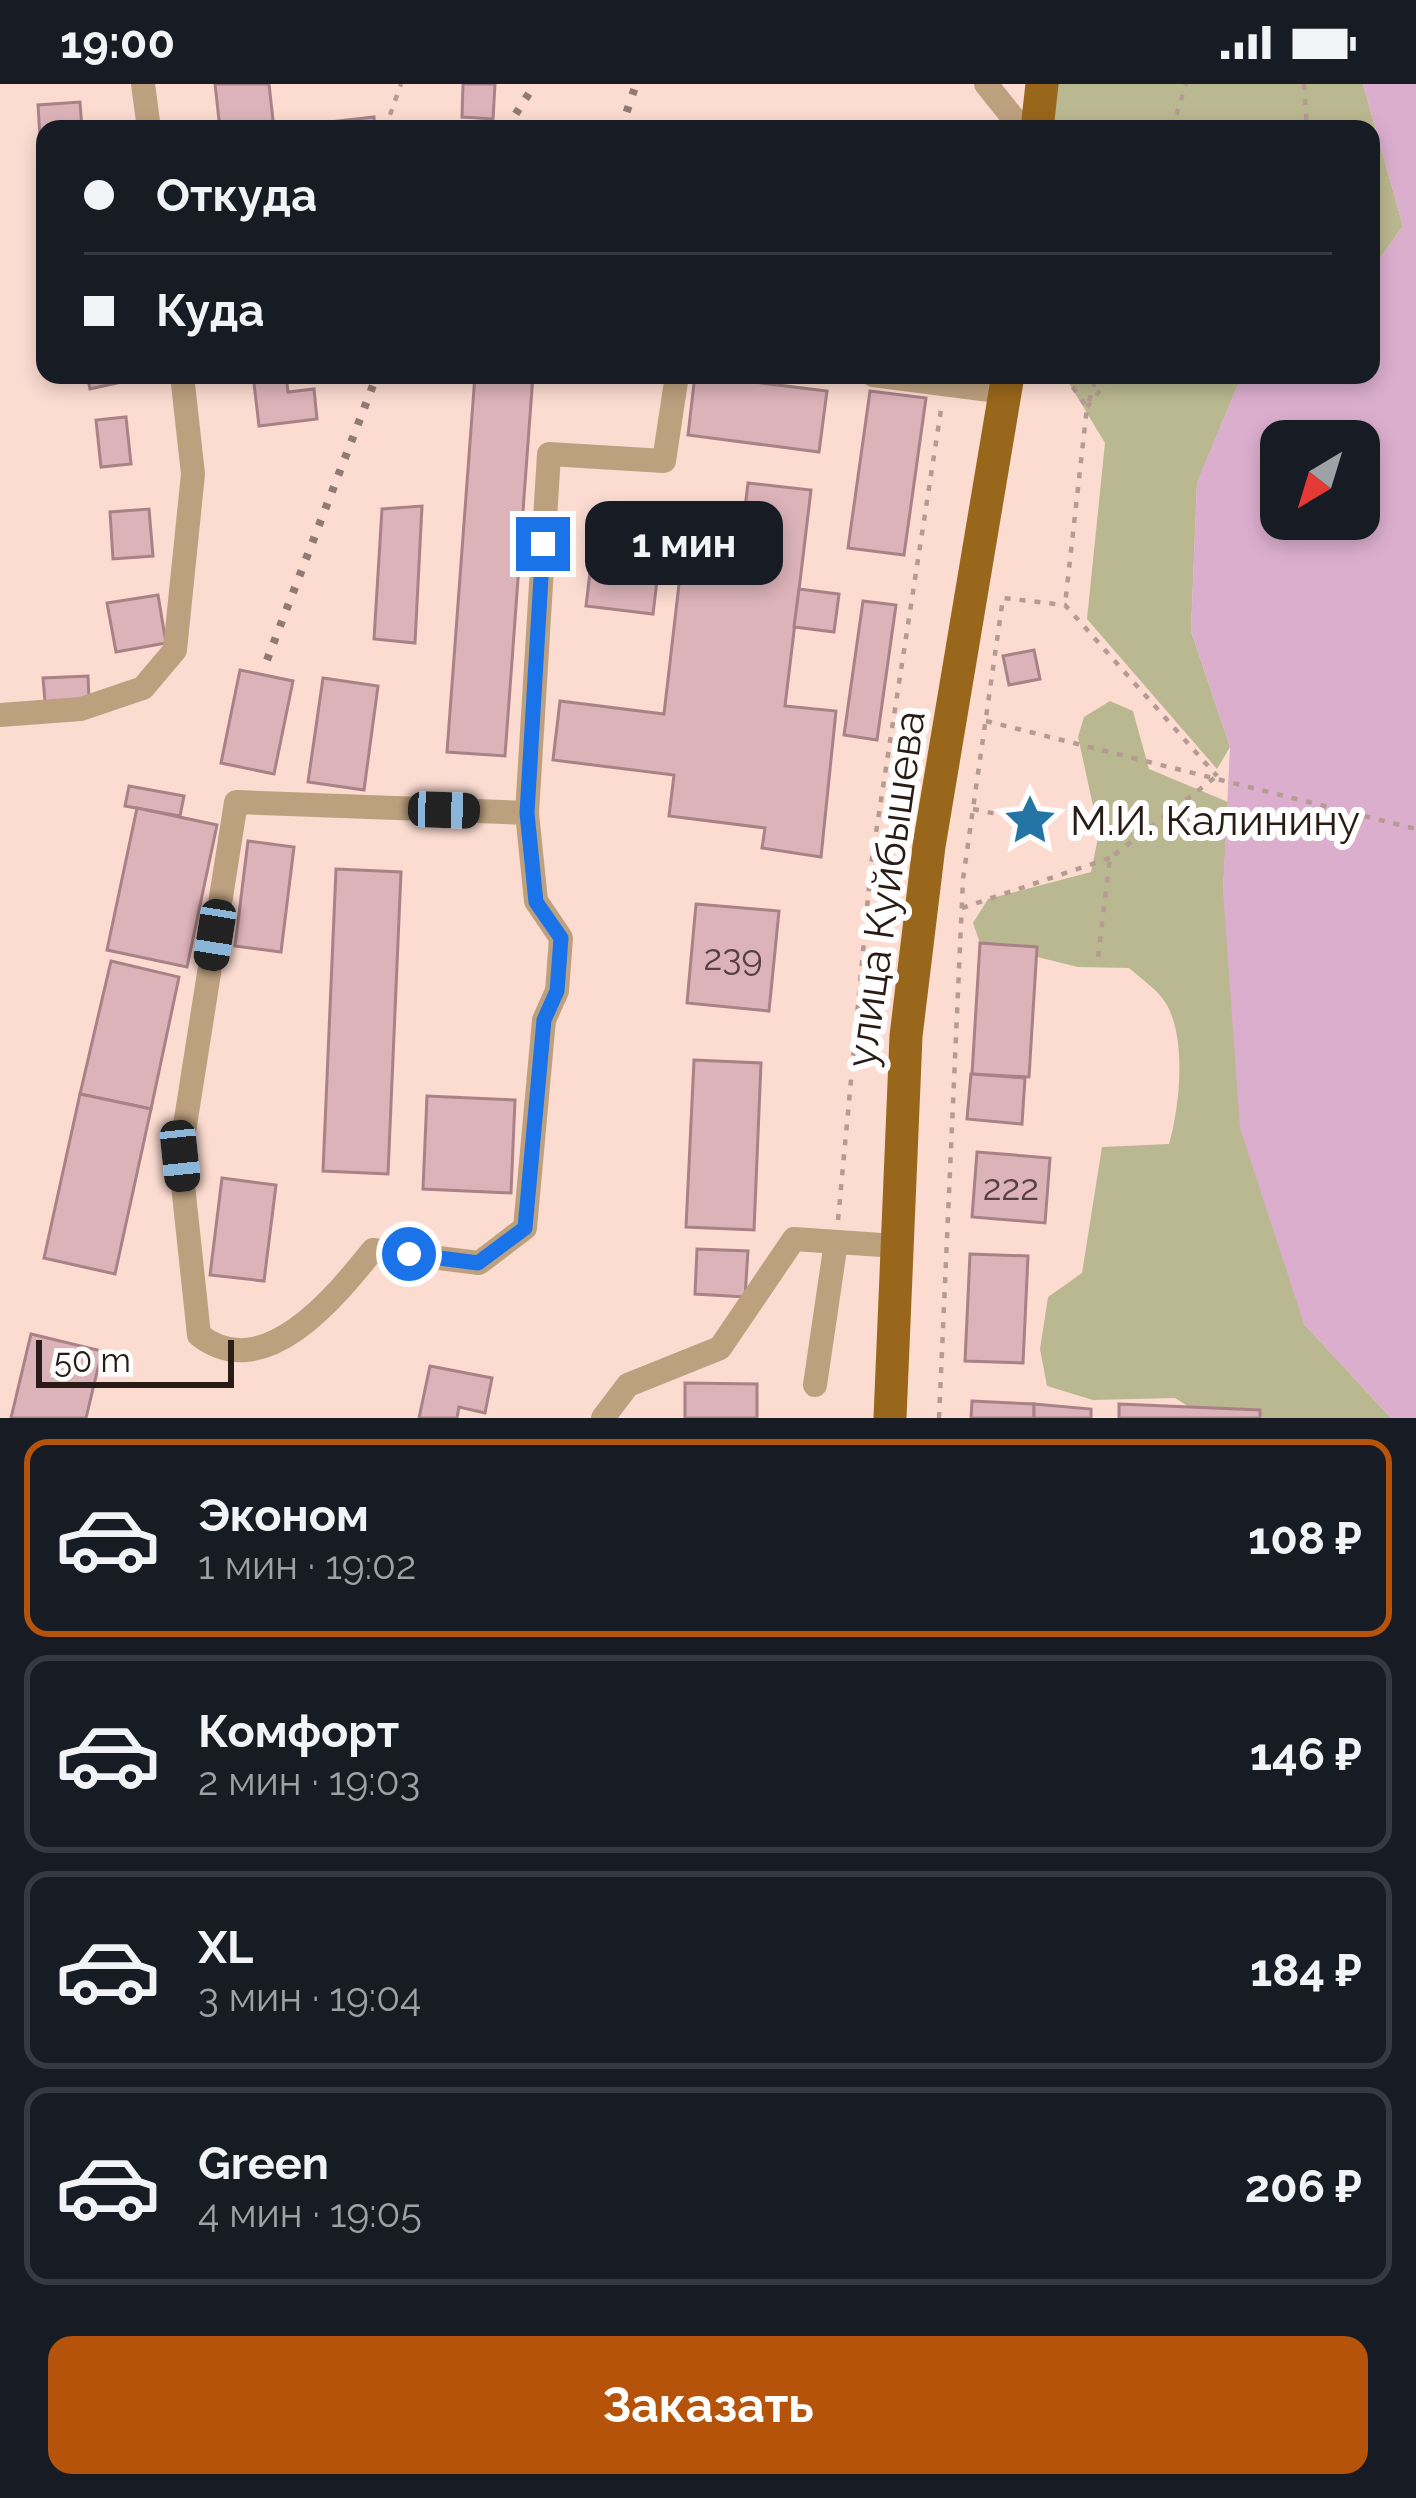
<!DOCTYPE html>
<html lang="ru">
<meta charset="utf-8">
<style>
:root{--surface:#171b24;--page:#242831;--text:#f1f3f6;--muted:#9ea1a6;--line:#363941;--accent:#b45309}
body{margin:0;font-family:Raleway,sans-serif;background:var(--page);color:var(--text);height:100vh;display:flex;flex-direction:column;font-size:45px;white-space:nowrap}
*{box-sizing:border-box;margin:0}
p{font-size:39px;color:var(--muted)}
.icon{flex:none;width:66px;height:66px;fill:none;stroke:currentColor;stroke-width:2;stroke-linecap:round;stroke-linejoin:round}
.map{position:relative;height:1334px;overflow:hidden}
.details{display:flex;flex-direction:column;background:var(--surface);flex:1}
.details>*{flex:none}
.hud{position:absolute;left:36px;top:36px;width:1344px;height:264px;border-radius:24px;box-shadow:0 6px 18px #0003;display:grid;align-content:center;height:264px;padding:0 48px;background:var(--surface)}
.needle{width:78px;rotate:218deg}
.controls{position:absolute;left:1260px;top:336px;display:grid;gap:24px}
.controls a{display:grid;place-items:center;width:120px;height:120px;border-radius:24px;background:var(--surface);box-shadow:0 6px 18px #0003;font-size:60px}
.scale{position:absolute;left:36px;bottom:30px;width:198px;box-sizing:border-box;padding-left:12px;border:6px solid #291b16;border-top:0;font-size:33px;line-height:42px;white-space:nowrap;color:#291b16;-webkit-text-stroke:9px #fff;paint-order:stroke}
.end{position:absolute;width:54px;height:54px;margin:-27px;border:15px solid #1a73e8;background:#fff;box-shadow:0 0 0 6px #fff}
.from{border-radius:50%}
.bubble{position:absolute;height:84px;border-radius:24px;background:var(--surface);box-shadow:0 6px 18px #0003;font-size:39px;font-weight:700;line-height:84px;text-align:center}
.car{position:absolute;width:36px;height:72px;margin:-36px -18px;border-radius:15px;box-shadow:0 0 9px 3px #0007;background:linear-gradient(#222 24%,#8ab4d8 0 40%,#222 0 76%,#8ab4d8 0 86%,#222 0)}
.hud b{display:flex;align-items:center;gap:42px;height:114px;font-size:45px}
.hud b+b{border-top:3px solid var(--line)}
.hud i{width:30px;height:30px;background:var(--text)}
ul{padding:21px 0 0;list-style:none}
li{display:flex;align-items:center;gap:36px;height:198px;margin:0 24px 18px;padding:0 24px;border:6px solid var(--line);border-radius:24px}
li div{flex:1}
li b{display:block;font-size:45px}
li em{font-style:normal;font-weight:700}
li.current{border-color:var(--accent)}
li>.icon{width:108px;height:108px;stroke-width:1.5}
.button{display:flex;gap:24px;margin-top:auto;padding:24px 48px}
.button a{flex:1;height:138px;border-radius:24px;background:var(--accent);color:#fff;font-size:48px;font-weight:700;line-height:138px;text-align:center}
.status{display:flex;justify-content:space-between;align-items:center;height:84px;padding:0 60px;background:var(--surface);direction:ltr}
.status svg{height:33px;fill:currentColor}
.map>svg:first-child{display:block}
</style>
<div class="status"><b>19:00</b><svg viewBox="0 0 49 12"><path d="M0 12V9h3v3zM5 12V6h3v6zM10 12V3h3v9zM15 12V0h3v12zM26 1h20v11H26zM47 4h2v5h-2z"/></svg></div>
<div class="map">
<svg width="1416" height="1334" viewBox="0 0 1416 1334">
<rect width="100%" height="100%" fill="#fcdcd1"/>
<g fill="#bab890">
<polygon points="1057,0 1363,0 1403,142 1371,187 1371,45 1052,45"/>
<polygon points="1064,291 1242,291 1197,399 1191,547 1230,663 1217,685 1087,535 1105,359"/>
<path d="M1110,617l23,10 16,58 79,33 -5,88 81,434 87,94h-184l-32,-20 -82,2 -46,-14 -7,-37 8,-52 34,-24 20,-126 67,-3c11,-37 18,-109 -4,-142 -8,-13 -25,-24 -36,-34l-51,-1 -98,-24 -7,-20 15,-24 103,-27 8,-39 -21,-96 6,-20z"/>
</g>
<path fill="#dbaece" fill-rule="evenodd" d="M1363,0h53v1334h-25l-87,-94 -64,-196 -17,-238 7,-143 -39,-116 6,-149 45,-107h129v-104l32,-45zM1281,357h78v78h-78z"/>
<g fill="#dcb3b9" stroke="#a98288" stroke-width="3">
<polygon points="215,0 269,0 274,45 220,45"/>
<polygon points="463,0 495,0 493,35 462,33"/>
<polygon points="80,18 82,45 45,45 40,53 38,21"/>
<polygon points="374,33 375,45 330,45 329,38"/>
<polygon points="45,89 45,132 44,132 38,90"/>
<polygon points="87,291 129,291 130,296 90,305"/>
<polygon points="253,291 286,291 288,308 314,305 317,335 259,342"/>
<polygon points="475,291 533,291 505,672 447,668"/>
<polygon points="695,291 827,307 819,368 688,351"/>
<polygon points="870,307 926,314 904,471 848,464"/>
<polygon points="126,333 131,380 101,383 96,336"/>
<polygon points="748,399 811,406 785,622 836,627 821,773 762,764 765,744 669,732 674,691 553,676 560,617 664,630 681,483 737,490"/>
<polygon points="422,422 415,559 374,555 382,425"/>
<polygon points="149,425 153,472 113,475 110,428"/>
<polygon points="596,438 663,446 653,530 586,522"/>
<polygon points="799,505 839,510 834,548 794,543"/>
<polygon points="158,511 166,559 116,568 107,519"/>
<polygon points="863,517 896,521 877,656 844,651"/>
<polygon points="1034,566 1040,595 1009,601 1003,572"/>
<polygon points="240,586 293,597 274,690 221,679"/>
<polygon points="88,592 89,616 45,618 43,594"/>
<polygon points="323,594 378,602 364,706 308,698"/>
<polygon points="129,702 184,712 180,732 125,722"/>
<polygon points="137,724 217,741 187,883 107,866"/>
<polygon points="248,757 294,763 281,868 235,862"/>
<polygon points="336,785 401,788 388,1090 323,1087"/>
<polygon points="696,820 779,827 769,927 687,919"/>
<polygon points="980,859 1037,863 1029,993 972,990"/>
<polygon points="111,877 179,893 151,1025 80,1010"/>
<polygon points="694,976 761,979 754,1146 686,1143"/>
<polygon points="971,990 1025,994 1022,1040 967,1035"/>
<polygon points="80,1010 151,1025 115,1190 44,1174"/>
<polygon points="427,1012 515,1016 511,1109 423,1105"/>
<polygon points="977,1068 1050,1074 1045,1139 972,1133"/>
<polygon points="222,1094 276,1101 264,1197 210,1191"/>
<polygon points="697,1165 748,1167 745,1213 695,1210"/>
<polygon points="970,1170 1028,1172 1023,1279 965,1277"/>
<polygon points="31,1250 102,1267 86,1334 11,1334"/>
<polygon points="430,1282 492,1294 485,1329 459,1323 457,1334 419,1334"/>
<polygon points="685,1299 757,1300 757,1334 685,1334"/>
<polygon points="972,1317 1034,1320 1034,1334 971,1334"/>
<polygon points="1034,1320 1091,1325 1091,1334 1034,1334"/>
<polygon points="1119,1320 1260,1326 1260,1334 1119,1334"/>
</g>
<g fill="none" stroke-linecap="round" stroke-linejoin="round">
<g stroke="#b59b92" stroke-width="4.5" stroke-dasharray="6 9" stroke-linecap="butt">
<polyline points="1304,0 1307,45"/>
<polyline points="385,45 401,0"/>
<polyline points="1172,45 1186,0"/>
<polyline points="1064,291 1087,323 1065,521"/>
<polyline points="1089,317 1097,291"/>
<polyline points="1087,323 1112,291"/>
<polyline points="986,637 1416,745"/>
<polyline points="973,725 1020,735"/>
<polyline points="962,824 1110,774"/>
<polyline points="1098,873 1110,774 1217,692"/>
<polyline points="838,1136 871,781 941,326"/>
<polyline points="939,1334 963,795 1003,514 1065,521 1217,692"/>
</g>
<g stroke="#bda17f" stroke-width="24">
<polyline points="143,0 149,45"/>
<polyline points="986,0 1022,45"/>
<polyline points="873,291 1005,308"/>
<polyline points="0,631 81,625 143,604 175,566 193,390 182,291"/>
<path d="M527,729l-291,-11 -56,355 19,178c65,51 137,-39 174,-85l106,13 46,-35 19,-208 13,-29 4,-53 -25,-37 -9,-88 22,-359 115,7 13,-86"/>
<polyline points="815,1301 836,1158"/>
<polyline points="603,1334 628,1301 720,1264 794,1155 896,1162"/>
</g>
<g stroke="#99671b" stroke-width="33">
<polyline points="1037,45 1042,0"/>
<polyline points="890,1334 906,952 929,762 1008,291"/>
</g>
<g stroke="#917a72" stroke-width="8" stroke-dasharray="6 12" stroke-linecap="butt">
<polyline points="506,45 535,0"/>
<polyline points="621,45 636,0"/>
<polyline points="267,576 377,291"/>
</g>
</g>
<g fill="none" stroke-linecap="round" stroke-linejoin="round">
<polyline stroke="#1a73e8" stroke-width="15" points="409,1170 478,1179 525,1144 544,936 557,907 561,854 536,818 527,729 543,460"/>
</g>
<defs>
<g id="sight-bare" transform="scale(4.14)"><path d="M0-6L1.8-2.2L6-1.7L2.9 1.2L3.7 5.4L0 3.3L-3.7 5.4L-2.9 1.2L-6-1.7L-1.8-2.2Z" fill="#2474a5" stroke="#fff" stroke-width="2.5" paint-order="stroke"/></g>
</defs>
<g fill-rule="evenodd">
<use href="#sight-bare" x="1030" y="736"/>
</g>
<g text-anchor="middle" stroke-width="12" stroke-linejoin="round" paint-order="stroke">
<g font-size="36" fill="#56413f">
<text x="733" y="886">239</text>
<text x="1011" y="1116">222</text>
</g>
<g font-size="42" fill="#291b16" stroke="#fff" text-anchor="start">
<text x="1070" y="751">М.И. Калинину</text>
</g>
<g font-size="42" fill="#291b16" stroke="#fff">
<text transform="translate(885 805) rotate(-82)" y="15">улица Куйбышева</text>
</g>
</g>
</svg>
<div class="controls">
<a><svg class="needle" viewBox="-14 -14 28 28"><path d="M0-13l5 13h-10z" fill="#e53935"/><path d="M0 13l5-13h-10z" fill="#9ea1a6"/></svg></a>
</div>
<div class="scale">50 m</div>
<i class="end from" style="left:409px;top:1170px"></i>
<i class="end" style="left:543px;top:460px"></i>
<div class="bubble" style="left:585px;top:417px;width:198px">1 мин</div>
<i class="car" style="left:444px;top:726px;rotate:92deg"></i>
<i class="car" style="left:215px;top:851px;rotate:189deg"></i>
<i class="car" style="left:180px;top:1072px;rotate:174deg"></i>
<div class="hud">
<b><i class="from"></i>Откуда</b>
<b><i></i>Куда</b>
</div>
</div>
<section class="details">
<ul>
<li class="current"><svg class="icon" aria-label="car" viewBox="0 0 24 24"><path d="M5 17H2v-5l4-1 3-4h7l3 4 3 1v5h-3M9 17h6M6 11h13"/><circle cx="7" cy="17" r="2"/><circle cx="17" cy="17" r="2"/></svg><div><b>Эконом</b><p>1 мин · 19:02</p></div><em>108 ₽</em></li>
<li><svg class="icon" aria-label="car" viewBox="0 0 24 24"><path d="M5 17H2v-5l4-1 3-4h7l3 4 3 1v5h-3M9 17h6M6 11h13"/><circle cx="7" cy="17" r="2"/><circle cx="17" cy="17" r="2"/></svg><div><b>Комфорт</b><p>2 мин · 19:03</p></div><em>146 ₽</em></li>
<li><svg class="icon" aria-label="car" viewBox="0 0 24 24"><path d="M5 17H2v-5l4-1 3-4h7l3 4 3 1v5h-3M9 17h6M6 11h13"/><circle cx="7" cy="17" r="2"/><circle cx="17" cy="17" r="2"/></svg><div><b>XL</b><p>3 мин · 19:04</p></div><em>184 ₽</em></li>
<li><svg class="icon" aria-label="car" viewBox="0 0 24 24"><path d="M5 17H2v-5l4-1 3-4h7l3 4 3 1v5h-3M9 17h6M6 11h13"/><circle cx="7" cy="17" r="2"/><circle cx="17" cy="17" r="2"/></svg><div><b>Green</b><p>4 мин · 19:05</p></div><em>206 ₽</em></li>
</ul>
<div class="button"><a>Заказать</a></div>
</section>
